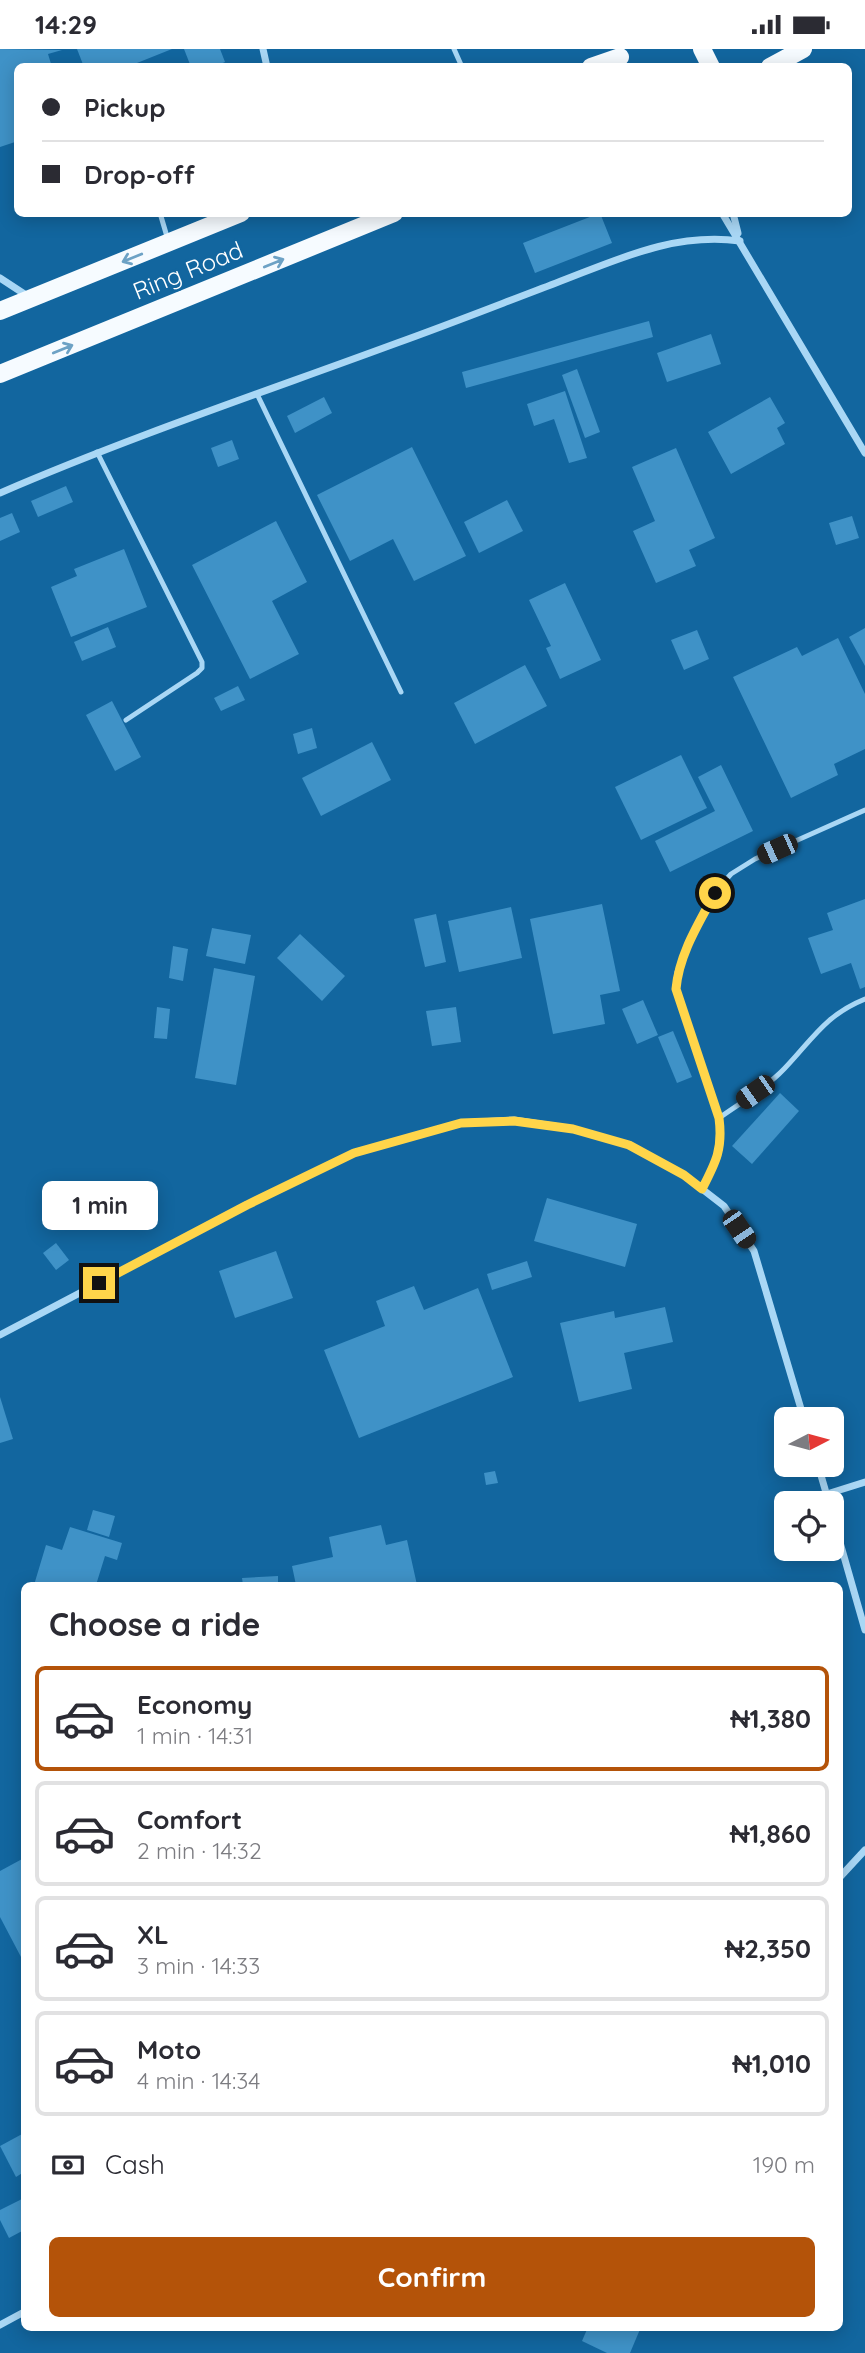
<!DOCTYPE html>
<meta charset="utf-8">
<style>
:root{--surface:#fff;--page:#f7f7f7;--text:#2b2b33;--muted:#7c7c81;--line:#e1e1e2;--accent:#b45309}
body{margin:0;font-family:Quicksand,sans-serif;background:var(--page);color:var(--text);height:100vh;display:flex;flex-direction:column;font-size:26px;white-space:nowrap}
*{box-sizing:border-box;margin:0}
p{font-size:23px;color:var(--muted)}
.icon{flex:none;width:38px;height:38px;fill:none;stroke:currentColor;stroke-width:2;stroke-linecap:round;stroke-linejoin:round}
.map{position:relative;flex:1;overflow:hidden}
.side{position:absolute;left:21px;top:1533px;width:822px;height:749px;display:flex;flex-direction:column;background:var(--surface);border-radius:10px;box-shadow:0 4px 18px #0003}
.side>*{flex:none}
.top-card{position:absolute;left:14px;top:14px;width:838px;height:154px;border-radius:10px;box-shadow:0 4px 18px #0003;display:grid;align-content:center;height:154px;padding:0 28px;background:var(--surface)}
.needle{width:46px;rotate:84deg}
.buttons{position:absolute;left:774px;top:1358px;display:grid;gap:14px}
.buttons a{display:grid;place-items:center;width:70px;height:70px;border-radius:10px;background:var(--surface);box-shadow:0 4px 18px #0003;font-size:35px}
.end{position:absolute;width:32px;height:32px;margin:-16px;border:9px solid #ffd54a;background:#111;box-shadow:0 0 0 4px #111}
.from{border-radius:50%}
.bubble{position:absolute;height:49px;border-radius:10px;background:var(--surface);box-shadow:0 4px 18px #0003;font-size:23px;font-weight:800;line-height:49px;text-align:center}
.car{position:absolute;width:21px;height:42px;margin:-21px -10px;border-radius:9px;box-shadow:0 0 5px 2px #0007;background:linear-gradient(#222 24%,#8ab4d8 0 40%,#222 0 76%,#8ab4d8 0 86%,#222 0)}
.top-card b{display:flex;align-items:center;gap:24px;height:66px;font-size:26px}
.top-card b+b{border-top:2px solid var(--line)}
.top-card i{width:18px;height:18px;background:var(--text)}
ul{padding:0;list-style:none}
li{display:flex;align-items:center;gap:21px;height:105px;margin:0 14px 10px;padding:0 14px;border:4px solid var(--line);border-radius:10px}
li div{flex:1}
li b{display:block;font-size:26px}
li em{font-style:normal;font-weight:800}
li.active{border-color:var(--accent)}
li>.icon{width:63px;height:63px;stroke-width:1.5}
h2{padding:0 28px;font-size:32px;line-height:84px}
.pay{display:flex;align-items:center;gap:18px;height:77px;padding:0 28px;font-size:26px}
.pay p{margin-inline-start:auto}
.primary-button{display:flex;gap:14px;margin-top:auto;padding:14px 28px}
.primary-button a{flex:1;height:80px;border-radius:10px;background:var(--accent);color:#fff;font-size:28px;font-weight:800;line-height:80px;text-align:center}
.status{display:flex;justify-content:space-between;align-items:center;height:49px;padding:0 35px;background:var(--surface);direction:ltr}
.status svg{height:19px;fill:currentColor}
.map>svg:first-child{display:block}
</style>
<div class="status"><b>14:29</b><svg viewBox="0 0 49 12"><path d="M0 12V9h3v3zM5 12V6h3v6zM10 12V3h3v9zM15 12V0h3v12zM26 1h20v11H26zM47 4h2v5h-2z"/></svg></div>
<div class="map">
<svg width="865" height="2304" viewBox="0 0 865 2304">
<rect width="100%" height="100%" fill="#12669f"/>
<g fill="#3f92c7">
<polygon points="0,0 62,1 48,5 52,18 18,18 18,92 0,98"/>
<polygon points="77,0 172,0 127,18 84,18"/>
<polygon points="184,0 220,0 225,13 214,18 191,18"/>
<polygon points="600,164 612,194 535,224 523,194"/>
<polygon points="649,272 653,288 466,339 462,323"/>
<polygon points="711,285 721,315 667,333 657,304"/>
<polygon points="577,320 600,383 585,389 562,326"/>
<polygon points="565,342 587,409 569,414 554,370 534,377 527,355"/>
<polygon points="324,348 332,364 295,384 287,367"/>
<polygon points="770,348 785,374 777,379 785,395 731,425 708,383"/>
<polygon points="232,391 239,410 218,418 211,399"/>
<polygon points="412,398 466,507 414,532 393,490 350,512 317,446"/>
<polygon points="676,399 715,489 689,501 696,517 656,534 633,482 655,472 632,418"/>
<polygon points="66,437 73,453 38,468 31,452"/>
<polygon points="507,451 523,482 479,504 464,473"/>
<polygon points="12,464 20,483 0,492 0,469"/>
<polygon points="852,467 859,489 836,496 829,474"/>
<polygon points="276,472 307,533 272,552 299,605 250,630 192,516"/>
<polygon points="124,500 147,558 71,588 51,538 77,527 74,520"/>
<polygon points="565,534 601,611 560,630 546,599 551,597 529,551"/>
<polygon points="108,578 116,598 82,612 74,593"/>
<polygon points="865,579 865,617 849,588"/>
<polygon points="697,581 709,610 684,621 671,591"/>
<polygon points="838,589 865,645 865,700 834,715 838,726 791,749 733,628 797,598 802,607"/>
<polygon points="525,616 547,657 475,695 454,654"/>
<polygon points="238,637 245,651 221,662 214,649"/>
<polygon points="112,652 141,708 115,722 86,666"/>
<polygon points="312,679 317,699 298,705 293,685"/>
<polygon points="372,693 391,731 321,767 302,729"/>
<polygon points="681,706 707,759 641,791 615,738"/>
<polygon points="721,716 753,782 670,823 655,792 715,762 698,728"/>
<polygon points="865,850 865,938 860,940 851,914 821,925 808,889 833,881 827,864"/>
<polygon points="602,855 620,942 600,946 605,975 553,985 530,870"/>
<polygon points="511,858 522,909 459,923 448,872"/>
<polygon points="436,865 446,913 425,918 414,870"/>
<polygon points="212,879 251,886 245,915 206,907"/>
<polygon points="300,885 345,927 322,952 277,909"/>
<polygon points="173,897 188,900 183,932 169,929"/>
<polygon points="214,919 255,927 236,1036 195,1029"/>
<polygon points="643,951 658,986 637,995 622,960"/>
<polygon points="157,958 170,960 167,990 154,989"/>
<polygon points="456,958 461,993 432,997 426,962"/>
<polygon points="673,982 692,1028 677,1034 658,988"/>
<polygon points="780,1044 799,1062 752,1115 732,1097"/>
<polygon points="547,1149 637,1175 625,1218 534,1192"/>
<polygon points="56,1194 69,1211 56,1221 43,1204"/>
<polygon points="276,1202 293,1249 235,1269 219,1222"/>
<polygon points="527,1212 532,1228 492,1241 487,1225"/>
<polygon points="414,1237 424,1261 478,1239 513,1328 359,1389 324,1301 385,1277 376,1252"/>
<polygon points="665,1258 673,1293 624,1304 632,1340 579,1353 560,1274 614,1262 615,1269"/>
<polygon points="0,1348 13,1390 0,1394"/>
<polygon points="495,1422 498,1434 486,1436 484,1424"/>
<polygon points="93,1461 115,1467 109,1488 87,1481"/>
<polygon points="381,1476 386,1496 407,1491 417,1536 296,1536 292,1517 333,1508 329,1488"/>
<polygon points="70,1478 122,1494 117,1511 105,1507 96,1536 34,1536 46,1496 62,1501"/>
<polygon points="278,1527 278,1536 243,1536 242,1529"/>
<polygon points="24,1809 24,1906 21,1908 0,1868 0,1822"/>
<polygon points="24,2084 24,2123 16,2128 0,2097"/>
<polygon points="24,2149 24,2181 9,2189 0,2171 0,2161"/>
<polygon points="588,2278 641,2278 630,2304 607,2304 582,2292"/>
</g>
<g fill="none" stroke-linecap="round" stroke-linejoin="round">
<g stroke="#a9d7f5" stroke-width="5">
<polyline points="454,0 462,18"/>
<polyline points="160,164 168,191"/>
<polyline points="257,345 401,643"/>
<polyline points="97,403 202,613 202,619 197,624 126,671"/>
<path d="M719,1069c21,-15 47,-30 65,-49 28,-29 41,-54 81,-70"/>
<path d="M702,1140c14,-27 21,-40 17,-71l-43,-129 1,-17 15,-36 22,-43 17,-19 24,-15 110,-49"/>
</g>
<g stroke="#a9d7f5" stroke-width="7">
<polyline points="263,0 267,18"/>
<polyline points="722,164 865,404"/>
<polyline points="733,164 738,184"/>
<polyline points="0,229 29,248"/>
<path d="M0,444c130,-56 264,-101 397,-150 53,-19 106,-40 159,-60 61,-23 117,-51 184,-42"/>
<polyline points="0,1286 247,1156 354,1104 461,1074 514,1071 573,1080 629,1096 684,1126 724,1157 754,1202 804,1370"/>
<polyline points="818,1416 829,1454"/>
<polyline points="827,1445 865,1433"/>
<polyline points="831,1462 865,1581"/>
<polyline points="840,1828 865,1801"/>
<polyline points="0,2276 24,2263"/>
</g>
<g stroke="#f6fbff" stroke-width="18">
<polyline points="702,0 711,18"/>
<polyline points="591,18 620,8"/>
<polyline points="770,18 803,0"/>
<polyline points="0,262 241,164"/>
<polyline points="0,325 394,164"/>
</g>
</g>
<defs><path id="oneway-shaft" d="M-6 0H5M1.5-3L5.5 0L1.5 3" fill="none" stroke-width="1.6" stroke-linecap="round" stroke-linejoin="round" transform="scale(1.75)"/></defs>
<g stroke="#6da2c5">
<use href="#oneway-shaft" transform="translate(132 209) rotate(158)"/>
<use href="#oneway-shaft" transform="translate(274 214) rotate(-22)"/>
<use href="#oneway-shaft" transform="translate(63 300) rotate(-22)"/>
</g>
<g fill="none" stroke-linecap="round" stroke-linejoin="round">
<path stroke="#ffd54a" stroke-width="9" d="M99,1234l148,-78 107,-52 107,-30 53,-2 59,8 56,16 55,30 18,14c14,-27 21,-40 17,-71l-43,-129c3,-35 23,-66 39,-96"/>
</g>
<g text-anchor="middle" stroke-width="5" stroke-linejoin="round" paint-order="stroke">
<g font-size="24" fill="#fff" stroke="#12669f">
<text transform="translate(188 222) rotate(-22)" y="8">Ring Road</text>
</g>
</g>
</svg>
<div class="buttons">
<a><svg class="needle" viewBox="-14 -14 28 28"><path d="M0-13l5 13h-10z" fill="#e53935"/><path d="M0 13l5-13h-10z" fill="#7c7c81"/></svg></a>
<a><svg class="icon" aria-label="locate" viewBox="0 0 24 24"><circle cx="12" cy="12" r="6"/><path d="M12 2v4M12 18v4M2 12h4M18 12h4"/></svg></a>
</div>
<i class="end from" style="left:715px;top:844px"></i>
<i class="end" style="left:99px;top:1234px"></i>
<div class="bubble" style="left:42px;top:1132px;width:116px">1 min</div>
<i class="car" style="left:777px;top:800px;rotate:246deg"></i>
<i class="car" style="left:755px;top:1043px;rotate:235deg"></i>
<i class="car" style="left:739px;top:1180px;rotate:146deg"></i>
<div class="top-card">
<b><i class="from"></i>Pickup</b>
<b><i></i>Drop-off</b>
</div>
<section class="side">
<h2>Choose a ride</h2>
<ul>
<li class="active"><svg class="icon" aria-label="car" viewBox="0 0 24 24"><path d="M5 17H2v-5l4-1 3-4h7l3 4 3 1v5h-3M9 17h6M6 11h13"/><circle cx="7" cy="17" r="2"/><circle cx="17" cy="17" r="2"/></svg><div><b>Economy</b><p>1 min · 14:31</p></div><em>₦1,380</em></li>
<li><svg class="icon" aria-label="car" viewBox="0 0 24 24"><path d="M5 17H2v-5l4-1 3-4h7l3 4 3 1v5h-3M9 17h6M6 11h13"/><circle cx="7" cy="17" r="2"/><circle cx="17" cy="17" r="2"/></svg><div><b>Comfort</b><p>2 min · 14:32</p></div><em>₦1,860</em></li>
<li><svg class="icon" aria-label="car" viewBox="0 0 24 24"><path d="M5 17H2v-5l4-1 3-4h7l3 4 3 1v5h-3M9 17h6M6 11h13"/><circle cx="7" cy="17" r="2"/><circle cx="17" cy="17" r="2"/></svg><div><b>XL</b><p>3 min · 14:33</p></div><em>₦2,350</em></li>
<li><svg class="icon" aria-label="car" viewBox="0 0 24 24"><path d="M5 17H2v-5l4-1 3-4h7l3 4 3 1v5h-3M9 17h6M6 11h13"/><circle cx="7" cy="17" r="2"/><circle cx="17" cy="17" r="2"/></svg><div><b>Moto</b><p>4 min · 14:34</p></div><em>₦1,010</em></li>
</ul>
<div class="pay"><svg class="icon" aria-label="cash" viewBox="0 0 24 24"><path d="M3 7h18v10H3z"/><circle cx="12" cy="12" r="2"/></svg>Cash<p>190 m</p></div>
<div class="primary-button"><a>Confirm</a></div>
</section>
</div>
